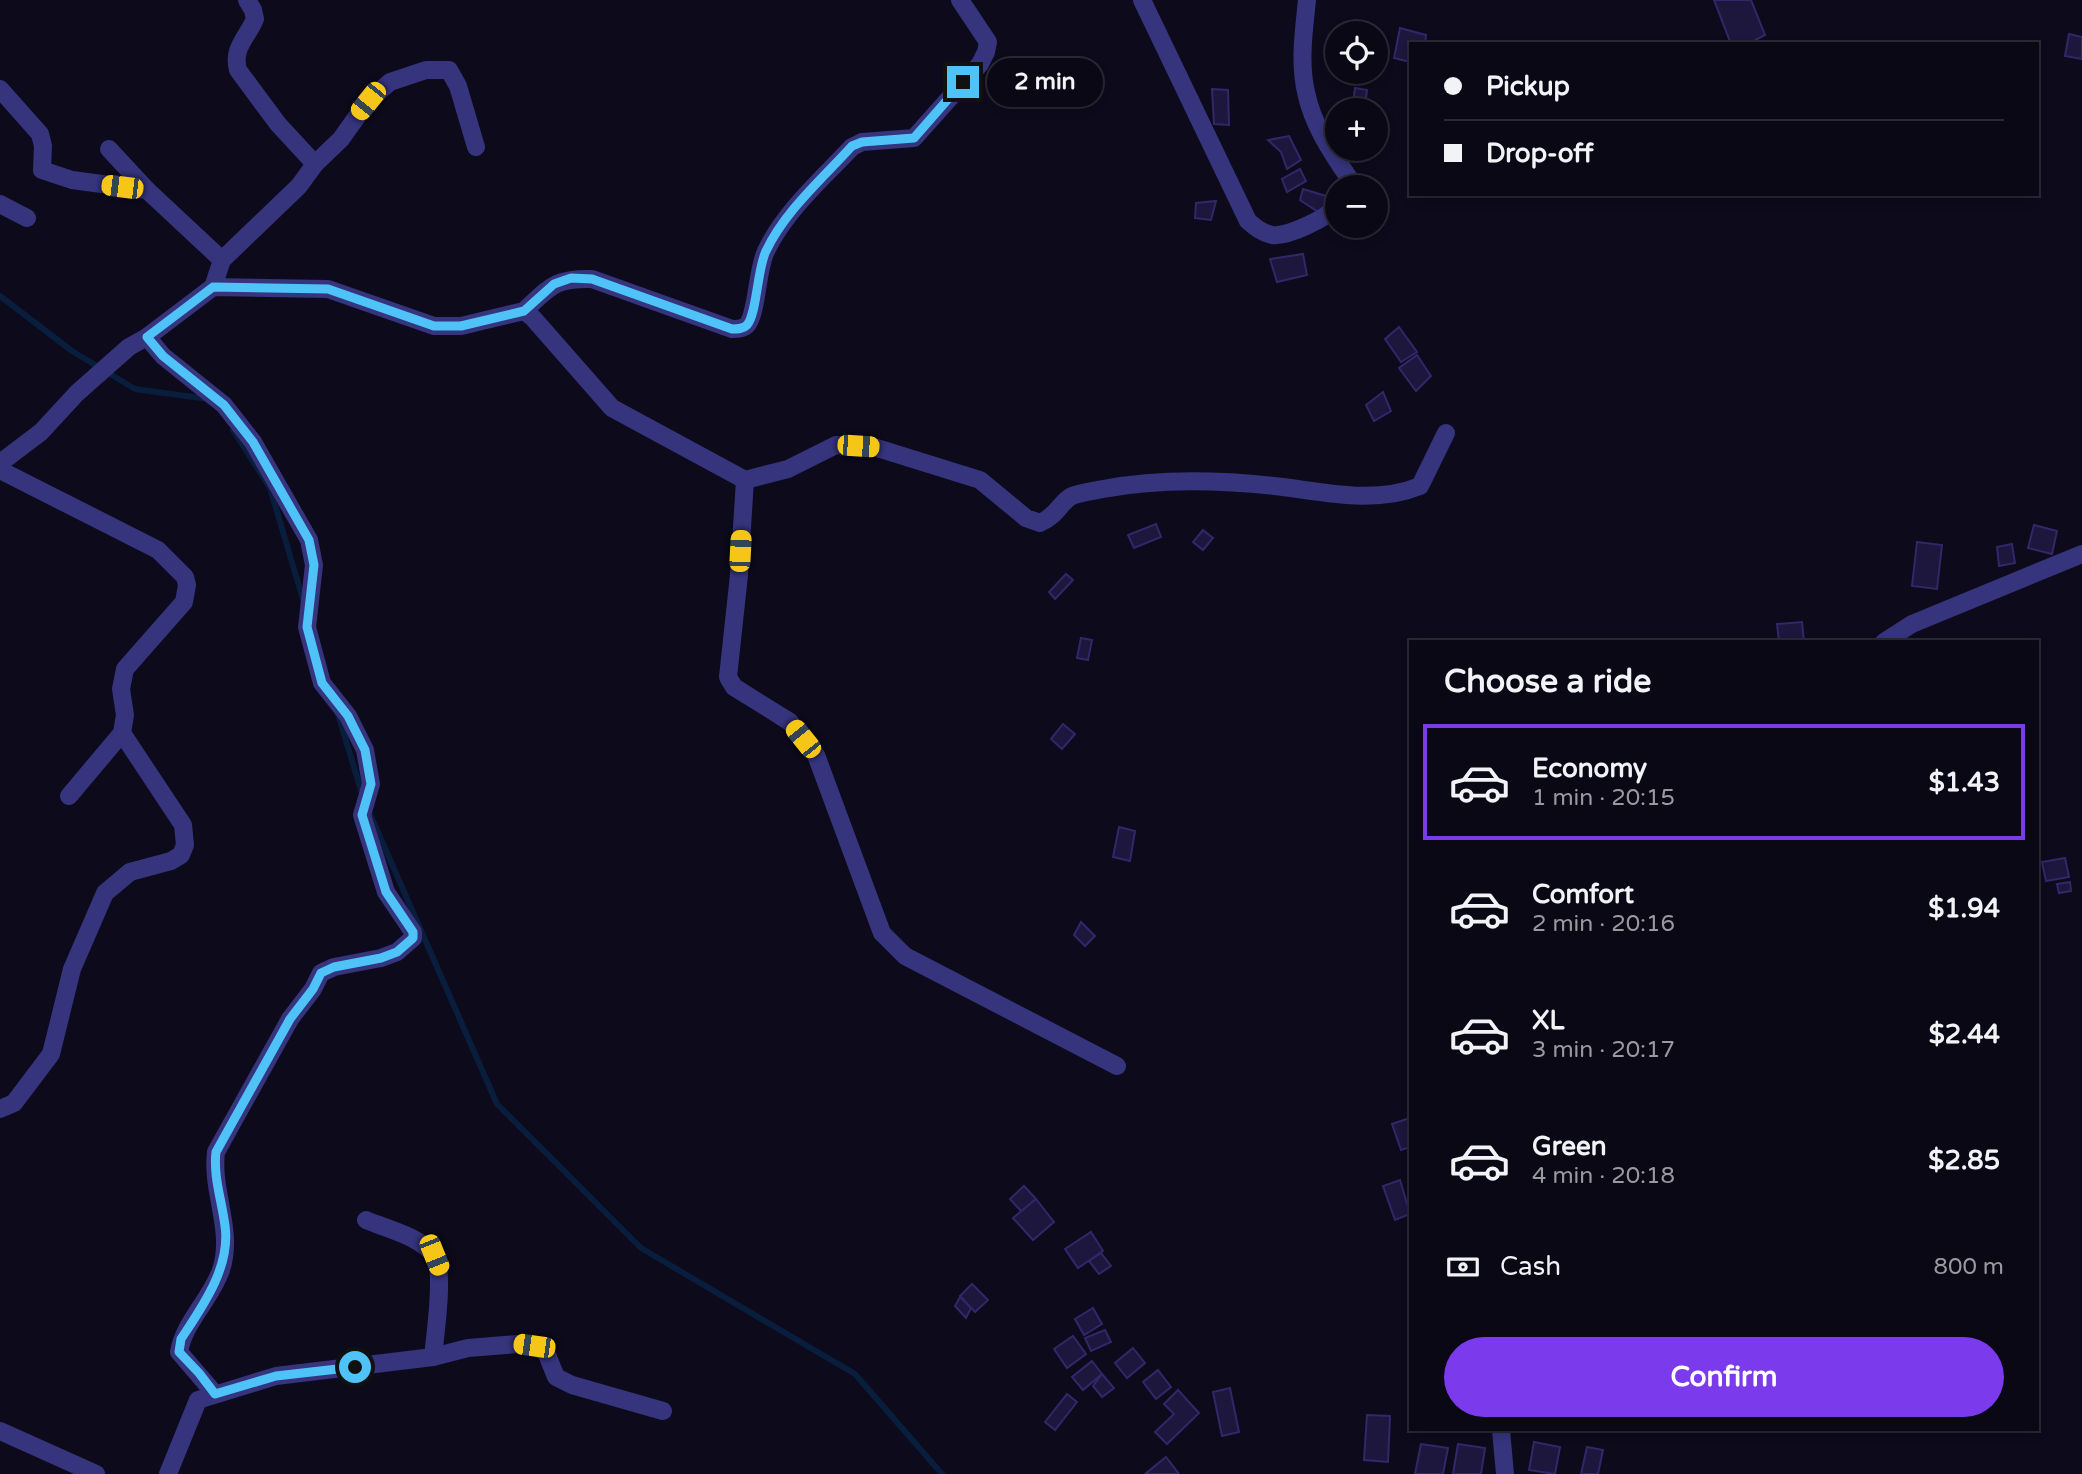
<!DOCTYPE html>
<meta charset="utf-8">
<style>
:root{--surface:#0a0815;--page:#13111e;--text:#f1f3f6;--muted:#999aa0;--line:#2a2934;--accent:#7c3aed}
body{margin:0;font-family:"Varela Round",sans-serif;background:var(--page);color:var(--text);height:100vh;display:flex;flex-direction:column;font-size:26px;white-space:nowrap}
*{box-sizing:border-box;margin:0}
p{font-size:23px;color:var(--muted)}
.icon{flex:none;width:38px;height:38px;fill:none;stroke:currentColor;stroke-width:2;stroke-linecap:round;stroke-linejoin:round}
.map{position:relative;flex:1;overflow:hidden}
.panel{position:absolute;left:1409px;top:640px;width:630px;height:791px;display:flex;flex-direction:column;background:var(--surface);border-radius:0px;box-shadow:0 4px 10px #0003,0 0 0 2px var(--line)}
.panel>*{flex:none}
.guide{position:absolute;left:1409px;top:42px;width:630px;height:154px;border-radius:0px;box-shadow:0 4px 10px #0003,0 0 0 2px var(--line);display:grid;align-content:center;height:154px;padding:0 35px;background:var(--surface)}
.tools{position:absolute;left:1325px;top:21px;display:grid;gap:14px}
.tools a{display:grid;place-items:center;width:63px;height:63px;border-radius:50%;background:var(--surface);box-shadow:0 4px 10px #0003,0 0 0 2px var(--line);font-size:35px}
.end{position:absolute;width:32px;height:32px;margin:-16px;border:9px solid #4fc3f7;background:#111;box-shadow:0 0 0 4px #111}
.from{border-radius:50%}
.bubble{position:absolute;height:49px;border-radius:24px;background:var(--surface);box-shadow:0 4px 10px #0003,0 0 0 2px var(--line);font-size:23px;font-weight:700;line-height:49px;text-align:center}
.car{position:absolute;width:21px;height:42px;margin:-21px -10px;border-radius:9px;box-shadow:0 0 5px 2px #0007;background:linear-gradient(#f5c518 24%,#345 0 40%,#f5c518 0 76%,#345 0 86%,#f5c518 0)}
.guide b{display:flex;align-items:center;gap:24px;height:66px;font-size:26px}
.guide b+b{border-top:2px solid var(--line)}
.guide i{width:18px;height:18px;background:var(--text)}
ul{padding:0;list-style:none}
li{display:flex;align-items:center;gap:21px;height:116px;margin:0 14px 10px;padding:0 21px;border:4px solid transparent;border-radius:0px}
li div{flex:1}
li b{display:block;font-size:26px}
li em{font-style:normal;font-weight:700}
li.active{border-color:var(--accent)}
li>.icon{width:63px;height:63px;stroke-width:1.5}
h2{padding:0 35px;font-size:32px;line-height:84px}
.pay{display:flex;align-items:center;gap:18px;height:77px;padding:0 35px;font-size:26px}
.pay p{margin-inline-start:auto}
.action{display:flex;gap:14px;margin-top:auto;padding:14px 35px}
.action a{flex:1;height:80px;border-radius:42px;background:var(--accent);color:#fff;font-size:28px;font-weight:700;line-height:80px;text-align:center}
.map>svg:first-child{display:block}
</style>
<div class="map">
<svg width="2082" height="1474" viewBox="0 0 2082 1474">
<rect width="100%" height="100%" fill="#0d0a1c"/>
<g fill="none" stroke-linecap="round" stroke-linejoin="round">
<g stroke="#091d3c" stroke-width="6">
<polyline points="0,296 72,351 135,389 208,399"/>
<polyline points="233,430 270,488 304,603"/>
<polyline points="338,714 362,794"/>
<polyline points="370,814 497,1104 641,1248 855,1374 942,1474"/>
</g>
</g>
<g fill="#1d163d" stroke="#33276a" stroke-width="2">
<polygon points="1714,0 1751,0 1765,35 1748,44 1731,44"/>
<polygon points="1400,28 1426,35 1425,44 1410,44 1410,62 1394,58"/>
<polygon points="2069,34 2082,37 2082,59 2065,56"/>
<polygon points="1355,88 1367,90 1365,106 1353,104"/>
<polygon points="1212,89 1228,90 1229,125 1214,124"/>
<polygon points="1289,136 1301,160 1287,169 1281,152 1268,140"/>
<polygon points="1300,169 1306,181 1287,192 1282,179"/>
<polygon points="1303,189 1326,196 1323,215 1300,200"/>
<polygon points="1216,201 1211,220 1195,218 1196,203"/>
<polygon points="1303,254 1307,275 1277,282 1270,259"/>
<polygon points="1399,327 1417,352 1401,362 1385,339"/>
<polygon points="1417,355 1431,376 1416,391 1399,368"/>
<polygon points="1383,392 1391,411 1374,421 1366,405"/>
<polygon points="1156,524 1161,537 1134,548 1128,535"/>
<polygon points="2034,525 2057,531 2052,554 2028,548"/>
<polygon points="1203,530 1213,538 1203,550 1193,542"/>
<polygon points="1917,542 1942,545 1937,589 1912,586"/>
<polygon points="2012,544 2015,563 1999,566 1997,547"/>
<polygon points="1066,574 1073,580 1055,599 1049,592"/>
<polygon points="1802,622 1804,642 1779,642 1777,624"/>
<polygon points="1081,638 1092,640 1088,660 1077,658"/>
<polygon points="1063,724 1075,734 1062,749 1051,739"/>
<polygon points="1119,827 1135,831 1130,861 1113,857"/>
<polygon points="2065,858 2069,877 2046,881 2042,862"/>
<polygon points="2070,882 2071,891 2059,893 2057,884"/>
<polygon points="1081,922 1095,936 1085,946 1074,935"/>
<polygon points="1410,1118 1410,1147 1401,1150 1392,1124"/>
<polygon points="1400,1180 1410,1214 1395,1220 1383,1186"/>
<polygon points="1024,1186 1036,1199 1022,1212 1010,1199"/>
<polygon points="1036,1199 1054,1222 1033,1240 1013,1218"/>
<polygon points="1091,1232 1103,1251 1078,1268 1065,1249"/>
<polygon points="1101,1253 1111,1266 1099,1274 1089,1261"/>
<polygon points="972,1284 988,1300 975,1312 960,1296"/>
<polygon points="960,1297 971,1308 966,1318 955,1306"/>
<polygon points="1093,1308 1102,1324 1084,1335 1075,1319"/>
<polygon points="1105,1330 1111,1342 1091,1351 1085,1338"/>
<polygon points="1073,1336 1086,1354 1067,1368 1054,1349"/>
<polygon points="1133,1348 1145,1363 1127,1378 1115,1363"/>
<polygon points="1092,1361 1102,1374 1083,1390 1072,1377"/>
<polygon points="1158,1370 1171,1387 1156,1399 1143,1382"/>
<polygon points="1102,1374 1114,1388 1102,1397 1093,1386"/>
<polygon points="1230,1388 1239,1432 1222,1436 1213,1392"/>
<polygon points="1178,1390 1199,1413 1167,1444 1155,1432 1174,1414 1164,1404"/>
<polygon points="1067,1394 1077,1402 1055,1430 1045,1422"/>
<polygon points="1367,1415 1390,1416 1388,1462 1364,1460"/>
<polygon points="1534,1442 1560,1447 1555,1474 1529,1470"/>
<polygon points="1421,1444 1448,1448 1443,1474 1415,1474"/>
<polygon points="1458,1444 1485,1448 1481,1474 1453,1474"/>
<polygon points="1587,1447 1603,1450 1598,1474 1581,1474"/>
<polygon points="1166,1457 1179,1474 1145,1474"/>
</g>
<g fill="none" stroke-linecap="round" stroke-linejoin="round">
<g stroke="#35347d" stroke-width="18">
<path d="M247,0l6,10 2,9c-8,19 -23,29 -17,51l40,54 37,40"/>
<path d="M1142,0l106,221c7,6 14,12 24,14 16,2 55,-17 65,-29"/>
<path d="M1307,0c-3,30 -8,62 -1,92 6,31 25,60 43,86l-1,9"/>
<polyline points="0,89 40,134 43,146 42,170 72,180 147,190"/>
<polyline points="109,149 147,190 222,260"/>
<polyline points="0,204 27,218"/>
<polyline points="213,287 222,260 299,186 315,164 341,139 368,101 390,82 426,70 449,70 458,86 476,147"/>
<path d="M524,311c26,-24 30,-33 68,-32l140,50c6,0 11,0 15,-4 10,-11 10,-56 19,-74 19,-40 56,-72 86,-104l10,-5 52,-4 66,-74 6,-12 2,-10 -28,-42"/>
<path d="M147,337l16,19 61,49 29,37 56,98 5,25 -7,62 15,56 26,33 17,34 6,34 -9,31 24,77 27,40v6l-16,14 -16,6 -47,9 -13,6 -8,16 -23,30 -74,133c-5,40 18,78 5,118 -10,29 -37,52 -42,82l36,42"/>
<path d="M0,463l41,-31 36,-39 52,-46 18,-10 66,-50 115,2 106,37h27l63,-15 9,7 79,90 133,72 43,-11 48,-24 38,2 106,33 46,38 14,5c17,-7 21,-22 32,-27 9,-4 21,-5 31,-7 58,-11 121,-9 180,-2 45,6 93,17 137,-1l26,-53"/>
<polyline points="0,470 158,550 185,577 187,585 184,602 125,669 121,689 125,715 122,733 69,796"/>
<polyline points="745,480 739,575 728,677 734,687 790,722 816,755 882,933 905,956 1117,1066"/>
<polyline points="1884,642 1912,624 2082,554"/>
<polyline points="0,1109 14,1103 51,1054 72,969 105,893 130,872 171,861 181,855 185,845 183,825 122,733"/>
<path d="M366,1220c21,9 53,16 68,35 11,15 1,80 -1,102"/>
<polyline points="1501,1430 1505,1474"/>
<polyline points="0,1431 96,1474"/>
<polyline points="168,1474 198,1400 276,1376 433,1357 468,1348 518,1344 534,1346 546,1352 556,1377 572,1385 663,1411"/>
</g>
</g>
<g fill="none" stroke-linecap="round" stroke-linejoin="round">
<path stroke="#4fc3f7" stroke-width="9" d="M355,1367l-79,9 -61,18 -16,-21 -20,-21 2,-13c21,-32 50,-72 44,-113 -3,-25 -12,-49 -9,-74l74,-133 23,-30 8,-16 13,-6 47,-9 16,-6 16,-14v-6l-27,-40 -24,-77 9,-31 -6,-34 -17,-34 -26,-33 -15,-56 7,-62 -5,-25 -56,-98 -29,-37 -61,-49 -16,-19 66,-50 115,2 106,37h27l63,-15 30,-27 17,-6 21,1 140,50c6,0 11,0 15,-4 10,-11 10,-56 19,-74 19,-40 56,-72 86,-105l10,-4 52,-4 49,-56"/>
</g>
</svg>
<div class="tools">
<a><svg class="icon" aria-label="locate" viewBox="0 0 24 24"><circle cx="12" cy="12" r="6"/><path d="M12 2v4M12 18v4M2 12h4M18 12h4"/></svg></a>
<a>+</a>
<a>−</a>
</div>
<i class="end from" style="left:355px;top:1367px"></i>
<i class="end" style="left:963px;top:82px"></i>
<div class="bubble" style="left:987px;top:58px;width:116px">2 min</div>
<i class="car" style="left:368px;top:101px;rotate:219deg"></i>
<i class="car" style="left:122px;top:187px;rotate:277deg"></i>
<i class="car" style="left:858px;top:446px;rotate:94deg"></i>
<i class="car" style="left:740px;top:551px;rotate:3deg"></i>
<i class="car" style="left:803px;top:739px;rotate:321deg"></i>
<i class="car" style="left:434px;top:1255px;rotate:158deg"></i>
<i class="car" style="left:534px;top:1346px;rotate:278deg"></i>
<div class="guide">
<b><i class="from"></i>Pickup</b>
<b><i></i>Drop-off</b>
</div>
<section class="panel">
<h2>Choose a ride</h2>
<ul>
<li class="active"><svg class="icon" aria-label="car" viewBox="0 0 24 24"><path d="M5 17H2v-5l4-1 3-4h7l3 4 3 1v5h-3M9 17h6M6 11h13"/><circle cx="7" cy="17" r="2"/><circle cx="17" cy="17" r="2"/></svg><div><b>Economy</b><p>1 min · 20:15</p></div><em>$1.43</em></li>
<li><svg class="icon" aria-label="car" viewBox="0 0 24 24"><path d="M5 17H2v-5l4-1 3-4h7l3 4 3 1v5h-3M9 17h6M6 11h13"/><circle cx="7" cy="17" r="2"/><circle cx="17" cy="17" r="2"/></svg><div><b>Comfort</b><p>2 min · 20:16</p></div><em>$1.94</em></li>
<li><svg class="icon" aria-label="car" viewBox="0 0 24 24"><path d="M5 17H2v-5l4-1 3-4h7l3 4 3 1v5h-3M9 17h6M6 11h13"/><circle cx="7" cy="17" r="2"/><circle cx="17" cy="17" r="2"/></svg><div><b>XL</b><p>3 min · 20:17</p></div><em>$2.44</em></li>
<li><svg class="icon" aria-label="car" viewBox="0 0 24 24"><path d="M5 17H2v-5l4-1 3-4h7l3 4 3 1v5h-3M9 17h6M6 11h13"/><circle cx="7" cy="17" r="2"/><circle cx="17" cy="17" r="2"/></svg><div><b>Green</b><p>4 min · 20:18</p></div><em>$2.85</em></li>
</ul>
<div class="pay"><svg class="icon" aria-label="cash" viewBox="0 0 24 24"><path d="M3 7h18v10H3z"/><circle cx="12" cy="12" r="2"/></svg>Cash<p>800 m</p></div>
<div class="action"><a>Confirm</a></div>
</section>
</div>
